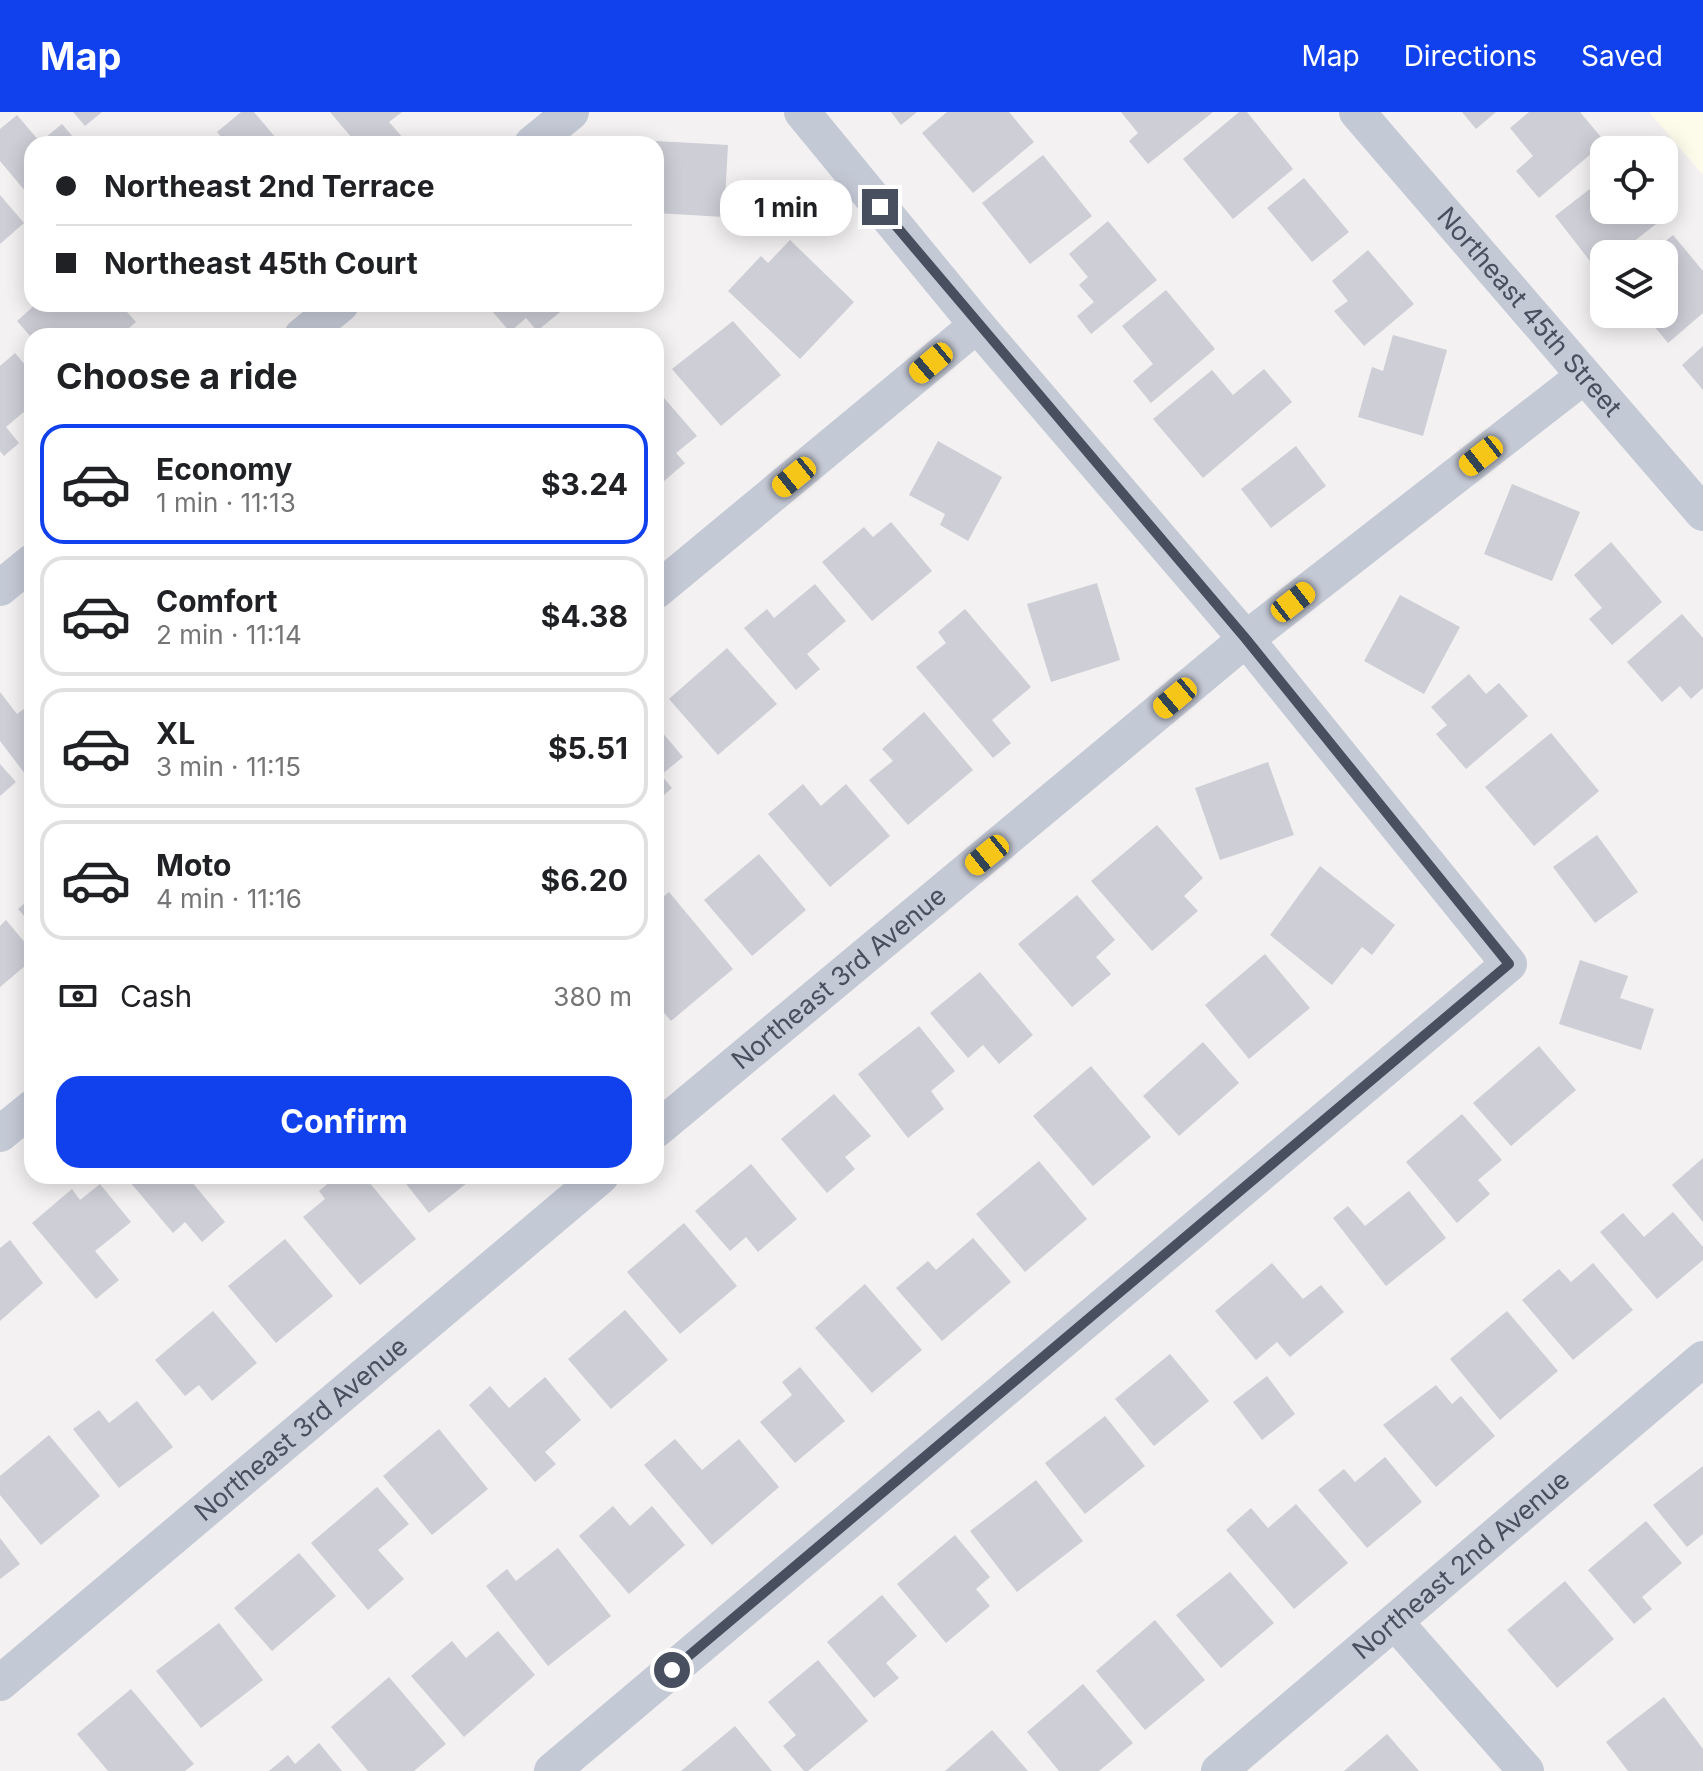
<!DOCTYPE html>
<meta charset="utf-8">
<style>
:root{--surface:#fff;--page:#f2f2f2;--text:#202124;--muted:#757577;--line:#e0e0e0;--accent:#1141ec}
body{margin:0;font-family:Inter,sans-serif;background:var(--page);color:var(--text);height:100vh;display:flex;flex-direction:column;font-size:30px;white-space:nowrap}
*{box-sizing:border-box;margin:0}
p{font-size:26px;color:var(--muted)}
.icon{flex:none;width:44px;height:44px;fill:none;stroke:currentColor;stroke-width:2;stroke-linecap:round;stroke-linejoin:round}
.map{position:relative;flex:1;overflow:hidden}
.details{position:absolute;left:24px;top:216px;width:640px;height:856px;display:flex;flex-direction:column;background:var(--surface);border-radius:24px;box-shadow:0 4px 20px #0003}
.details>*{flex:none}
.hud{position:absolute;left:24px;top:24px;width:640px;height:176px;border-radius:24px;box-shadow:0 4px 20px #0003;display:grid;align-content:center;height:176px;padding:0 32px;background:var(--surface)}
.buttons{position:absolute;left:1590px;top:24px;display:grid;gap:16px}
.buttons a{display:grid;place-items:center;width:88px;height:88px;border-radius:16px;background:var(--surface);box-shadow:0 4px 20px #0003;font-size:40px}
.end{position:absolute;width:36px;height:36px;margin:-18px;border:10px solid #484f5f;background:#fff;box-shadow:0 0 0 4px #fff}
.from{border-radius:50%}
.bubble{position:absolute;height:56px;border-radius:24px;background:var(--surface);box-shadow:0 4px 20px #0003;font-size:26px;font-weight:700;line-height:56px;text-align:center}
.car{position:absolute;width:24px;height:48px;margin:-24px -12px;border-radius:10px;box-shadow:0 0 6px 2px #0007;background:linear-gradient(#f5c518 24%,#345 0 40%,#f5c518 0 76%,#345 0 86%,#f5c518 0)}
.hud b{display:flex;align-items:center;gap:28px;height:76px;font-size:30px}
.hud b+b{border-top:2px solid var(--line)}
.hud i{width:20px;height:20px;background:var(--text)}
ul{padding:0;list-style:none}
li{display:flex;align-items:center;gap:24px;height:120px;margin:0 16px 12px;padding:0 16px;border:4px solid var(--line);border-radius:24px}
li div{flex:1}
li b{display:block;font-size:30px}
li em{font-style:normal;font-weight:700}
li.current{border-color:var(--accent)}
li>.icon{width:72px;height:72px;stroke-width:1.5}
h2{padding:0 32px;font-size:36px;line-height:96px}
.pay{display:flex;align-items:center;gap:20px;height:88px;padding:0 32px;font-size:30px}
.pay p{margin-inline-start:auto}
.primary-button{display:flex;gap:16px;margin-top:auto;padding:16px 32px}
.primary-button a{flex:1;height:92px;border-radius:24px;background:var(--accent);color:#fff;font-size:32px;font-weight:700;line-height:92px;text-align:center}
header{display:flex;align-items:center;gap:48px;box-sizing:border-box;height:112px;padding:0 40px;background:var(--accent);color:#fff}
header strong{font-size:38px}
nav{display:flex;gap:44px;margin-inline-start:auto;font-size:28px}
.map>svg:first-child{display:block}
</style>
<header>
<strong>Map</strong>
<nav><a>Map</a><a>Directions</a><a>Saved</a></nav>
</header>
<div class="map">
<svg width="1703" height="1659" viewBox="0 0 1703 1659">
<rect width="100%" height="100%" fill="#f3f1f1"/>
<polygon fill="#fdfceb" points="1649,0 1703,0 1703,63"/>
<g fill="#cdced6">
<polygon points="73,0 102,0 85,14"/>
<polygon points="241,0 254,0 281,32 227,32 217,20"/>
<polygon points="330,0 402,0 389,10 404,27 399,32 357,32"/>
<polygon points="891,0 917,0 901,13"/>
<polygon points="947,0 1009,0 1034,30 973,81 922,21"/>
<polygon points="1121,0 1213,0 1148,52 1129,29 1138,21"/>
<polygon points="1239,0 1247,0 1293,57 1233,107 1183,47"/>
<polygon points="1462,0 1496,0 1476,17"/>
<polygon points="1529,0 1580,0 1605,30 1539,86 1516,59 1533,44 1510,16"/>
<polygon points="17,3 40,30 62,12 79,32 32,32 32,87 0,49 0,17"/>
<polygon points="656,29 728,33 724,105 656,101"/>
<polygon points="1043,43 1092,104 1030,152 982,91"/>
<polygon points="1304,66 1349,120 1312,150 1267,96"/>
<polygon points="1604,66 1604,98 1664,98 1664,83 1675,97 1618,142 1604,142 1604,153 1597,158 1555,104"/>
<polygon points="0,83 24,111 0,132"/>
<polygon points="1108,109 1157,168 1091,222 1077,204 1094,190 1079,173 1088,165 1069,142"/>
<polygon points="1673,123 1703,159 1703,201 1668,231 1644,202 1664,202 1664,142 1650,142"/>
<polygon points="790,128 854,190 800,247 728,179 761,144 768,151"/>
<polygon points="1368,138 1414,192 1364,234 1334,199 1348,189 1332,169"/>
<polygon points="1166,178 1215,237 1151,291 1133,269 1153,252 1122,214"/>
<polygon points="36,192 120,192 136,210 120,224 30,224 17,209"/>
<polygon points="486,192 570,192 537,219 526,206 510,220"/>
<polygon points="733,209 781,263 721,314 672,257"/>
<polygon points="1393,223 1447,238 1423,324 1358,305 1372,255 1383,259"/>
<polygon points="1703,234 1703,278 1682,253"/>
<polygon points="15,241 32,261 32,293 6,315 19,331 4,344 0,339 0,254"/>
<polygon points="1264,257 1292,290 1203,366 1153,307 1212,258 1233,283"/>
<polygon points="664,286 697,324 676,341 685,351 656,376 656,293"/>
<polygon points="938,329 1002,365 968,429 940,413 945,402 909,383"/>
<polygon points="1296,334 1326,374 1271,416 1241,377"/>
<polygon points="1512,372 1580,400 1552,469 1484,442"/>
<polygon points="891,410 932,459 872,509 822,450 864,415 873,425"/>
<polygon points="1611,430 1662,490 1612,533 1589,507 1602,496 1574,463"/>
<polygon points="1097,471 1120,548 1051,570 1027,492"/>
<polygon points="815,472 846,509 807,542 820,557 796,578 744,516 767,497 774,506"/>
<polygon points="1400,483 1460,515 1424,582 1364,549"/>
<polygon points="965,497 1031,575 992,608 1011,631 993,646 916,555 946,531 938,520"/>
<polygon points="1682,502 1703,526 1703,576 1691,587 1680,574 1662,590 1627,550"/>
<polygon points="727,536 777,592 718,643 669,587"/>
<polygon points="1469,562 1486,582 1499,571 1528,604 1466,657 1436,622 1447,613 1431,595"/>
<polygon points="0,580 17,602 32,591 32,671 0,629"/>
<polygon points="924,600 973,658 908,713 869,668 893,649 882,637"/>
<polygon points="656,613 683,645 661,663 672,676 656,690"/>
<polygon points="1551,621 1599,679 1534,734 1485,675"/>
<polygon points="1268,650 1294,723 1220,748 1195,676"/>
<polygon points="0,652 16,670 0,684"/>
<polygon points="803,672 821,694 846,672 890,724 830,775 768,702"/>
<polygon points="1157,713 1203,766 1184,784 1198,799 1152,839 1091,769"/>
<polygon points="1597,723 1638,780 1595,811 1553,755"/>
<polygon points="759,742 806,798 752,844 704,788"/>
<polygon points="1320,754 1395,813 1372,843 1362,835 1332,873 1270,823"/>
<polygon points="669,780 733,857 671,909 656,891 656,791"/>
<polygon points="1077,783 1115,828 1096,845 1111,862 1072,895 1018,832"/>
<polygon points="32,785 32,813 18,797"/>
<polygon points="6,808 32,839 32,848 0,875 0,814"/>
<polygon points="1265,842 1310,896 1249,947 1205,893"/>
<polygon points="1580,848 1628,864 1620,886 1654,897 1641,938 1559,912"/>
<polygon points="980,860 1033,923 999,952 983,933 968,946 930,901"/>
<polygon points="919,914 955,959 931,979 944,997 908,1026 858,962"/>
<polygon points="1203,930 1239,971 1179,1024 1143,984"/>
<polygon points="1539,934 1576,978 1511,1034 1473,991"/>
<polygon points="1091,954 1151,1025 1093,1074 1033,1004"/>
<polygon points="834,982 871,1024 845,1045 855,1057 827,1081 781,1027"/>
<polygon points="1462,1002 1502,1048 1478,1068 1490,1082 1457,1111 1406,1050"/>
<polygon points="1703,1046 1703,1110 1672,1073"/>
<polygon points="1039,1049 1087,1107 1025,1160 976,1102"/>
<polygon points="751,1052 797,1107 758,1140 746,1125 730,1139 695,1099"/>
<polygon points="125,1064 187,1064 225,1110 202,1130 185,1110 173,1121"/>
<polygon points="337,1064 364,1064 416,1127 360,1173 303,1105 325,1087 319,1079"/>
<polygon points="400,1064 476,1064 429,1101"/>
<polygon points="100,1072 131,1110 95,1139 119,1168 96,1187 32,1111 72,1077 80,1088"/>
<polygon points="1409,1079 1446,1126 1386,1174 1333,1106 1348,1094 1365,1114"/>
<polygon points="1673,1100 1703,1135 1703,1148 1657,1187 1600,1120 1623,1101 1644,1125"/>
<polygon points="684,1111 737,1174 680,1222 627,1160"/>
<polygon points="973,1126 1011,1170 942,1229 896,1176 928,1149 936,1158"/>
<polygon points="285,1127 333,1184 276,1231 228,1174"/>
<polygon points="10,1128 43,1171 0,1209 0,1136"/>
<polygon points="1272,1151 1303,1187 1321,1173 1344,1200 1290,1245 1277,1230 1256,1248 1215,1199"/>
<polygon points="1593,1151 1633,1198 1573,1248 1522,1188 1559,1157 1571,1170"/>
<polygon points="865,1172 922,1238 872,1281 815,1216"/>
<polygon points="625,1198 668,1248 611,1297 568,1247"/>
<polygon points="213,1199 257,1251 212,1289 199,1273 185,1284 155,1248"/>
<polygon points="1507,1199 1558,1259 1500,1308 1450,1247"/>
<polygon points="1170,1242 1209,1289 1154,1334 1115,1287"/>
<polygon points="800,1255 845,1309 795,1351 760,1310 792,1283 782,1270"/>
<polygon points="1267,1264 1295,1302 1262,1328 1233,1290"/>
<polygon points="545,1265 581,1308 545,1340 556,1352 535,1370 469,1293 490,1274 509,1296"/>
<polygon points="1436,1273 1452,1292 1461,1284 1495,1324 1436,1375 1383,1313"/>
<polygon points="137,1289 173,1335 119,1376 73,1317 99,1298 109,1311"/>
<polygon points="1105,1304 1145,1354 1085,1402 1045,1351"/>
<polygon points="439,1317 488,1377 432,1423 383,1364"/>
<polygon points="49,1323 100,1384 41,1433 0,1383 0,1364"/>
<polygon points="675,1327 702,1358 739,1327 779,1375 712,1433 644,1353"/>
<polygon points="1385,1345 1422,1390 1367,1436 1318,1378 1344,1357 1355,1370"/>
<polygon points="1703,1354 1703,1422 1687,1435 1653,1393"/>
<polygon points="1036,1368 1083,1429 1017,1480 970,1419"/>
<polygon points="377,1375 409,1412 378,1438 404,1467 368,1498 311,1431"/>
<polygon points="1296,1392 1348,1451 1294,1497 1226,1418 1251,1396 1268,1416"/>
<polygon points="613,1394 630,1414 652,1394 685,1433 629,1482 579,1424"/>
<polygon points="1646,1409 1682,1451 1642,1485 1652,1497 1634,1512 1588,1458"/>
<polygon points="955,1423 990,1465 976,1477 990,1494 946,1531 897,1472"/>
<polygon points="0,1426 20,1452 0,1467"/>
<polygon points="558,1436 611,1504 548,1554 486,1474 507,1457 516,1469"/>
<polygon points="299,1441 336,1484 272,1539 234,1496"/>
<polygon points="1230,1460 1274,1511 1221,1556 1176,1503"/>
<polygon points="1565,1469 1614,1527 1557,1576 1507,1518"/>
<polygon points="882,1483 917,1524 886,1551 899,1566 874,1586 827,1530"/>
<polygon points="1155,1508 1205,1568 1145,1618 1096,1559"/>
<polygon points="219,1511 263,1568 201,1616 156,1559"/>
<polygon points="498,1519 535,1563 464,1625 411,1564 452,1529 466,1546"/>
<polygon points="818,1548 868,1609 808,1659 804,1659 783,1634 796,1623 768,1590"/>
<polygon points="389,1565 446,1632 414,1659 368,1659 331,1615"/>
<polygon points="1083,1572 1133,1631 1099,1659 1059,1659 1027,1620"/>
<polygon points="131,1577 194,1652 185,1659 108,1659 77,1622"/>
<polygon points="1664,1585 1703,1637 1703,1659 1628,1659 1606,1630"/>
<polygon points="735,1614 772,1659 681,1659"/>
<polygon points="992,1618 1028,1659 945,1659"/>
<polygon points="1387,1622 1419,1659 1344,1659"/>
<polygon points="319,1631 342,1659 269,1659 288,1643 295,1652"/>
</g>
<g fill="none" stroke-linecap="round" stroke-linejoin="round">
<g stroke="#c4c9d6" stroke-width="36">
<path id="s1" d="M1357,0l346,401"/>
<polyline points="532,32 571,0"/>
<polyline points="302,224 341,192"/>
<polyline points="0,476 32,450"/>
<polyline points="656,479 977,213"/>
<path id="s2" d="M656,1018l590,-491 338,-263"/>
<polyline points="0,1022 32,996"/>
<polyline points="1395,1510 1526,1659"/>
<path id="s3" d="M0,1571l601,-507"/>
<polyline points="552,1659 1509,852 1246,527 977,213 802,0"/>
<path id="s4" d="M1219,1659l484,-412"/>
</g>
</g>
<g fill="none" stroke-linecap="round" stroke-linejoin="round">
<polyline stroke="#484f5f" stroke-width="10" points="672,1558 1509,852 1246,527 880,95"/>
</g>
<g text-anchor="middle" stroke-width="7" stroke-linejoin="round" paint-order="stroke">
<g font-size="26" fill="#484f5f" stroke="#fff">
<text dy="9" stroke="none"><textPath href="#s1" startOffset="264">Northeast 45th Street</textPath></text>
<text dy="9" stroke="none"><textPath href="#s2" startOffset="238">Northeast 3rd Avenue</textPath></text>
<text dy="9" stroke="none"><textPath href="#s3" startOffset="394">Northeast 3rd Avenue</textPath></text>
<text dy="9" stroke="none"><textPath href="#s4" startOffset="318">Northeast 2nd Avenue</textPath></text>
</g>
</g>
</svg>
<div class="buttons">
<a><svg class="icon" aria-label="locate" viewBox="0 0 24 24"><circle cx="12" cy="12" r="6"/><path d="M12 2v4M12 18v4M2 12h4M18 12h4"/></svg></a>
<a><svg class="icon" aria-label="layers" viewBox="0 0 24 24"><path d="M12 4l9 5-9 5-9-5zM3 14l9 5 9-5"/></svg></a>
</div>
<i class="end from" style="left:672px;top:1558px"></i>
<i class="end" style="left:880px;top:95px"></i>
<div class="bubble" style="left:720px;top:68px;width:132px">1 min</div>
<i class="car" style="left:931px;top:251px;rotate:230deg"></i>
<i class="car" style="left:1481px;top:344px;rotate:232deg"></i>
<i class="car" style="left:794px;top:365px;rotate:231deg"></i>
<i class="car" style="left:1293px;top:490px;rotate:52deg"></i>
<i class="car" style="left:1175px;top:586px;rotate:230deg"></i>
<i class="car" style="left:987px;top:743px;rotate:231deg"></i>
<div class="hud">
<b><i class="from"></i>Northeast 2nd Terrace</b>
<b><i></i>Northeast 45th Court</b>
</div>
<section class="details">
<h2>Choose a ride</h2>
<ul>
<li class="current"><svg class="icon" aria-label="car" viewBox="0 0 24 24"><path d="M5 17H2v-5l4-1 3-4h7l3 4 3 1v5h-3M9 17h6M6 11h13"/><circle cx="7" cy="17" r="2"/><circle cx="17" cy="17" r="2"/></svg><div><b>Economy</b><p>1 min · 11:13</p></div><em>$3.24</em></li>
<li><svg class="icon" aria-label="car" viewBox="0 0 24 24"><path d="M5 17H2v-5l4-1 3-4h7l3 4 3 1v5h-3M9 17h6M6 11h13"/><circle cx="7" cy="17" r="2"/><circle cx="17" cy="17" r="2"/></svg><div><b>Comfort</b><p>2 min · 11:14</p></div><em>$4.38</em></li>
<li><svg class="icon" aria-label="car" viewBox="0 0 24 24"><path d="M5 17H2v-5l4-1 3-4h7l3 4 3 1v5h-3M9 17h6M6 11h13"/><circle cx="7" cy="17" r="2"/><circle cx="17" cy="17" r="2"/></svg><div><b>XL</b><p>3 min · 11:15</p></div><em>$5.51</em></li>
<li><svg class="icon" aria-label="car" viewBox="0 0 24 24"><path d="M5 17H2v-5l4-1 3-4h7l3 4 3 1v5h-3M9 17h6M6 11h13"/><circle cx="7" cy="17" r="2"/><circle cx="17" cy="17" r="2"/></svg><div><b>Moto</b><p>4 min · 11:16</p></div><em>$6.20</em></li>
</ul>
<div class="pay"><svg class="icon" aria-label="cash" viewBox="0 0 24 24"><path d="M3 7h18v10H3z"/><circle cx="12" cy="12" r="2"/></svg>Cash<p>380 m</p></div>
<div class="primary-button"><a>Confirm</a></div>
</section>
</div>
